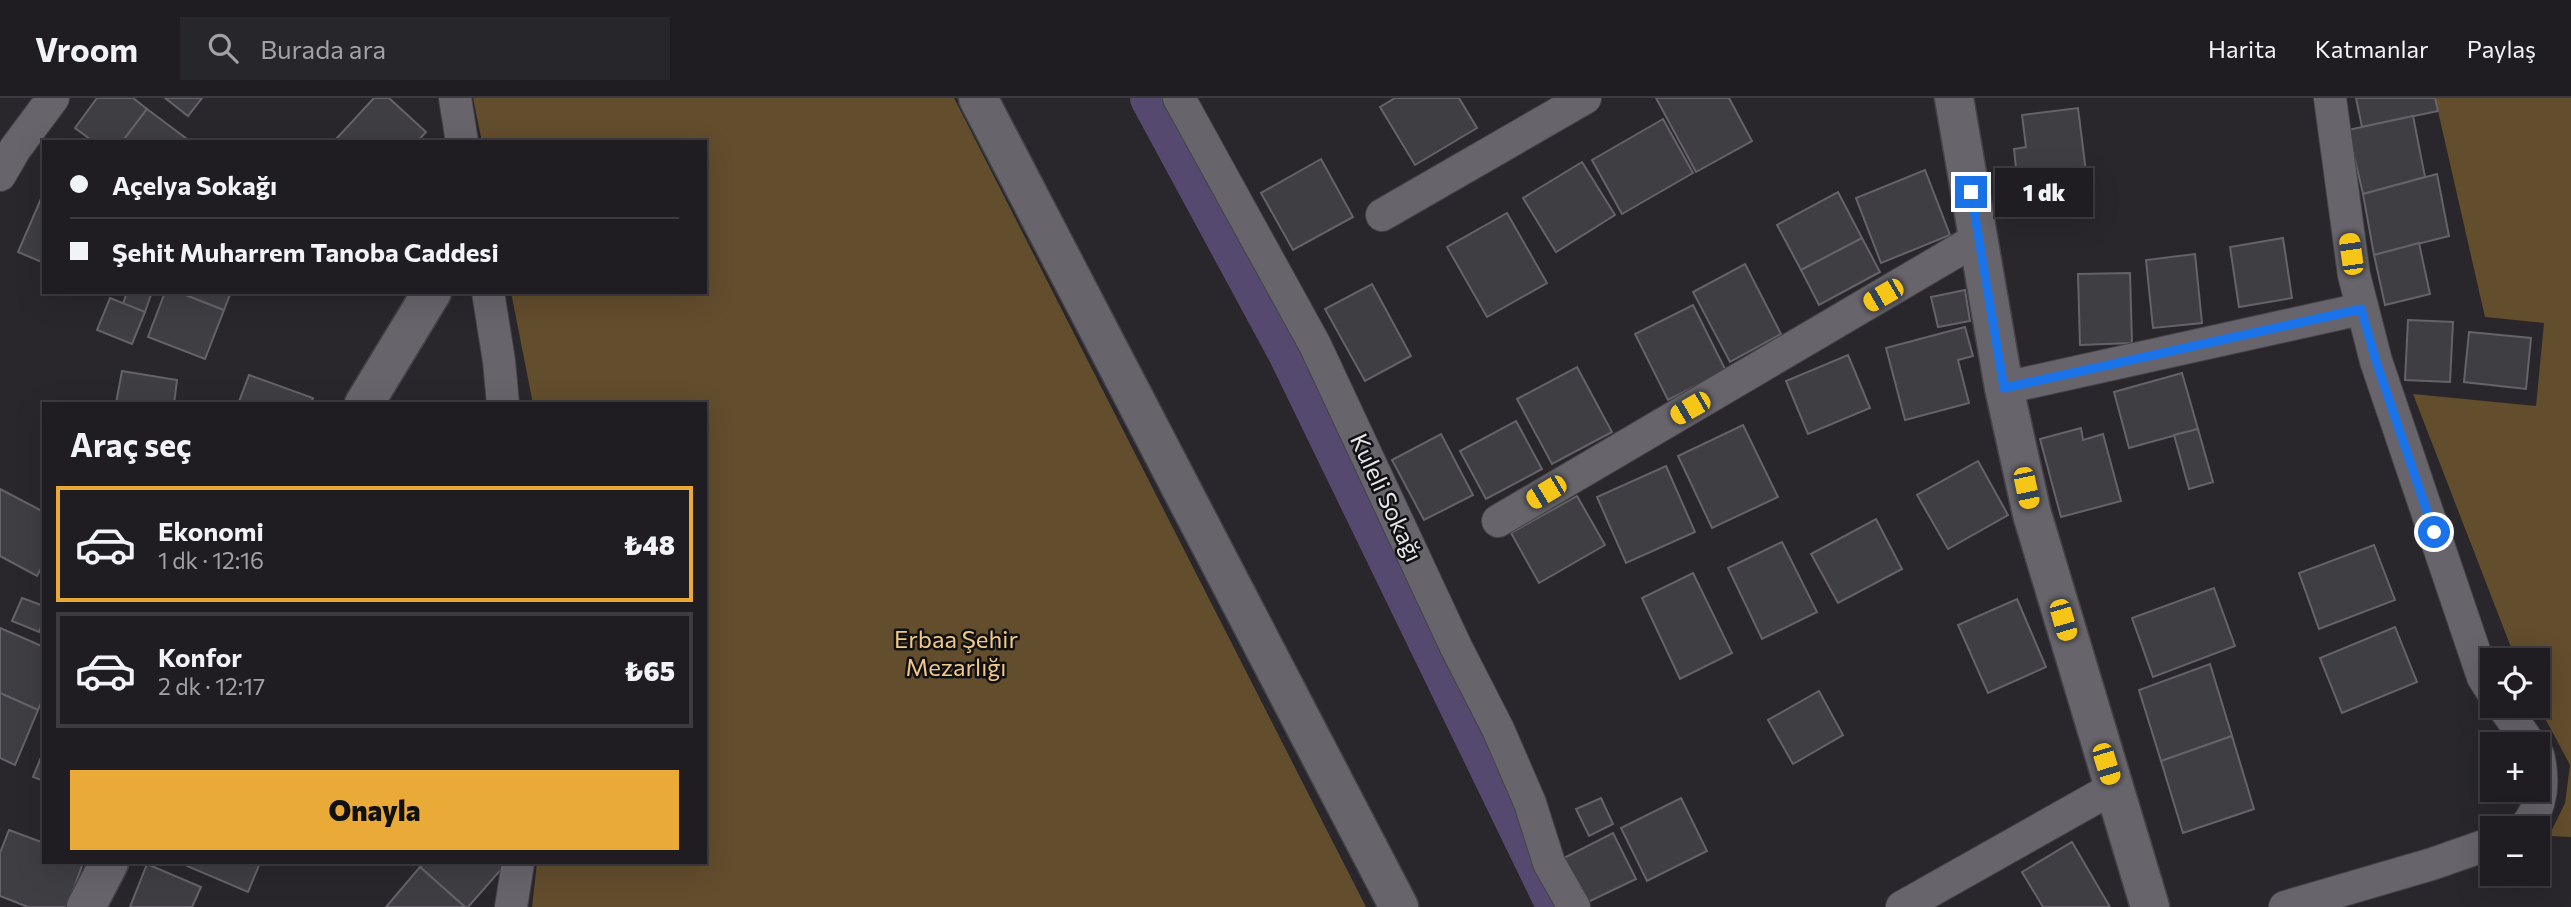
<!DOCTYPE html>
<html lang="tr">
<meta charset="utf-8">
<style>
:root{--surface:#1f1d21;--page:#27262a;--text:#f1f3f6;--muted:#a1a2a5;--line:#3c3b3f;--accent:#e9aa38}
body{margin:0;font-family:Commissioner,sans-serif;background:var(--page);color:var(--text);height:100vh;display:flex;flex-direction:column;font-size:26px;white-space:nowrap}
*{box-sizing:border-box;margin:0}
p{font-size:23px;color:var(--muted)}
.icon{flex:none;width:38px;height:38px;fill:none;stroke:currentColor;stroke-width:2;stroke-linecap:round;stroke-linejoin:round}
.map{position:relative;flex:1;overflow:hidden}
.panel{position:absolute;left:42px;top:304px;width:665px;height:462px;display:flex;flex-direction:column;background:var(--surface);border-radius:0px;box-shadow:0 7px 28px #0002,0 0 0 2px var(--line)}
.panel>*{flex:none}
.hud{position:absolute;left:42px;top:42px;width:665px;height:154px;border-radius:0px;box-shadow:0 7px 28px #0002,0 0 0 2px var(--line);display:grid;align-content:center;height:154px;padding:0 28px;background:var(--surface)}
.tools{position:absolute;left:2480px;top:550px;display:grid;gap:14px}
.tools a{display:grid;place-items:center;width:70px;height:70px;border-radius:0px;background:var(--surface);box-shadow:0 7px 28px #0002,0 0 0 2px var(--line);font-size:35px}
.end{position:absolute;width:32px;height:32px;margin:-16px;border:9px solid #1a73e8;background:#fff;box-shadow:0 0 0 4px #fff}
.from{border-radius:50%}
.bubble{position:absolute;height:49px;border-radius:0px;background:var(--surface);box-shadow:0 7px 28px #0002,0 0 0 2px var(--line);font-size:23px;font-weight:800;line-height:49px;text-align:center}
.car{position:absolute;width:21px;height:42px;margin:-21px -10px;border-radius:9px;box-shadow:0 0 5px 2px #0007;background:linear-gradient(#f5c518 24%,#345 0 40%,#f5c518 0 76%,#345 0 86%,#f5c518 0)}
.hud b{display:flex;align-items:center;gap:24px;height:66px;font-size:26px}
.hud b+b{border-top:2px solid var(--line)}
.hud i{width:18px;height:18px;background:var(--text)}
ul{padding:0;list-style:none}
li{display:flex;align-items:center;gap:21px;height:116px;margin:0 14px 10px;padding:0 14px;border:4px solid var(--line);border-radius:0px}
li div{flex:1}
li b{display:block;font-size:26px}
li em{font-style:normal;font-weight:800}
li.current{border-color:var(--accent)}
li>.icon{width:63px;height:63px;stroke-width:1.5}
h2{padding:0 28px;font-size:32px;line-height:84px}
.button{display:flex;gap:14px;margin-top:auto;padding:14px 28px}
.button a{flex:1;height:80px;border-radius:0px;background:var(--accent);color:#111;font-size:28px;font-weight:800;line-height:80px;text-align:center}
header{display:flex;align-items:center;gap:42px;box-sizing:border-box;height:98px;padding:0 35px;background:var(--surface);border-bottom:2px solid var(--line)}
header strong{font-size:33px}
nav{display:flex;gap:38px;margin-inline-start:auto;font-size:24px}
.search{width:490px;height:63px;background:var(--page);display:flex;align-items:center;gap:18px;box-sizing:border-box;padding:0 24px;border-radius:0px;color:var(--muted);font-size:26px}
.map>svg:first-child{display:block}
</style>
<header>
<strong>Vroom</strong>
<div class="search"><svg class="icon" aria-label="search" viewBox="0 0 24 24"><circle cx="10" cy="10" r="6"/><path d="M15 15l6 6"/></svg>Burada ara</div>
<nav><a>Harita</a><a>Katmanlar</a><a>Paylaş</a></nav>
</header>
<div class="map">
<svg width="2571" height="809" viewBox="0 0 2571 809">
<rect width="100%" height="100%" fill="#29272c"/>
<g fill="#624d2d">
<polygon points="473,0 954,0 1366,809 532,809 537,765 705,765 705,306 533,306 511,194 705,194 705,44 482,44"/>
<polygon points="2435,0 2571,0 2571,739 2549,738 2565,705 2570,667 2538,607 2538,562 2516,562 2514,557 2413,296 2536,308 2544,225 2485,219"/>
</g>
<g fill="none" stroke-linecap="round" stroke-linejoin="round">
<polyline stroke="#554970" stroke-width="42" points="1151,0 1289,255 1552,797"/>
</g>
<g fill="#3f3e43" stroke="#656369" stroke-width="2">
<polygon points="97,0 133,0 147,11 122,44 94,44 75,30"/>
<polygon points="165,0 202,0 188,18"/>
<polygon points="374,0 389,0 426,34 417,44 341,44 337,40"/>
<polygon points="1395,0 1459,0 1477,30 1415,67 1380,9"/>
<polygon points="1656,0 1729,0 1752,43 1696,74"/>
<polygon points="2356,0 2435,0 2438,13 2362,29"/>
<polygon points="2078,10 2088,90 2019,98 2014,51 2026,49 2022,17"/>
<polygon points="147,11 191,44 122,44"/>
<polygon points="2413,18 2425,79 2363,96 2348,32"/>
<polygon points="1663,21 1693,75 1622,116 1592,62"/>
<polygon points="1321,61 1353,119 1293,152 1261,95"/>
<polygon points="1582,64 1615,117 1556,154 1523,100"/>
<polygon points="1925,72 1950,137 1881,165 1856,100"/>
<polygon points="2437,76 2449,138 2374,157 2363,96"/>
<polygon points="1838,94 1862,140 1801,172 1777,127"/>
<polygon points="43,96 44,96 44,165 18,154"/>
<polygon points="1507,115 1547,185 1487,219 1447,149"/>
<polygon points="1862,140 1880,174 1819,207 1801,172"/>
<polygon points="2283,140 2292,200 2239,209 2230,149"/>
<polygon points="2419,145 2430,196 2385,207 2374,157"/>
<polygon points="2195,156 2202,225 2153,230 2146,162"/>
<polygon points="1745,166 1781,236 1730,264 1693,194"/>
<polygon points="2130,175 2132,245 2080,247 2078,176"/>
<polygon points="1372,186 1411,258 1365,283 1325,211"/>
<polygon points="1965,192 1970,223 1938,229 1931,199"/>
<polygon points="127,194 152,194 145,214 123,206"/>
<polygon points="165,194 178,194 224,212 205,261 148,239"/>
<polygon points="178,194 231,194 224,212"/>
<polygon points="110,200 145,214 132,246 97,232"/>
<polygon points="1693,207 1726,273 1668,302 1635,236"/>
<polygon points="2408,222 2453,224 2450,284 2405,282"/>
<polygon points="1965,229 1973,258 1958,262 1969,305 1905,322 1886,250"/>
<polygon points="2469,234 2531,240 2526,291 2464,284"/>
<polygon points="1848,257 1870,310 1808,336 1786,283"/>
<polygon points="1577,269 1612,334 1552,366 1517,301"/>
<polygon points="122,273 177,282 174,306 116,305"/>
<polygon points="2182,275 2198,331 2129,350 2114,294"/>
<polygon points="249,277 313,300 311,306 238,306"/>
<polygon points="1516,323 1542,371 1486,401 1460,353"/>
<polygon points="1743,327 1778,399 1712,430 1678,358"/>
<polygon points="2081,330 2083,342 2103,336 2121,403 2061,419 2040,341"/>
<polygon points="2198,331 2213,384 2189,391 2174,337"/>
<polygon points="1441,336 1473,397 1424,422 1392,362"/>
<polygon points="1978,363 2008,417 1948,451 1917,397"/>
<polygon points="1666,368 1695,434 1626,465 1597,399"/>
<polygon points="0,391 44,414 44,465 37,478 0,458"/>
<polygon points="1577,398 1605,447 1539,485 1511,435"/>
<polygon points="1876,421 1902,471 1838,505 1811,456"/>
<polygon points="1782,444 1817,514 1762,541 1728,470"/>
<polygon points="2374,447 2395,502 2319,531 2299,475"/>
<polygon points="1693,475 1732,555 1680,581 1642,500"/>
<polygon points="2214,490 2235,548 2153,579 2132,520"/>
<polygon points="22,500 44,508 44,522 39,534 12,523"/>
<polygon points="2017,501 2046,569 1988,595 1958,527"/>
<polygon points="2395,529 2417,584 2342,615 2320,560"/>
<polygon points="0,530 44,549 44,598 38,612 0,595"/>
<polygon points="2210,566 2232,638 2161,663 2139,592"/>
<polygon points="1819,593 1843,637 1793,666 1768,622"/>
<polygon points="0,595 38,612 15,667 0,660"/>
<polygon points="2232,638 2254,711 2183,735 2161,663"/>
<polygon points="44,652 44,683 33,679"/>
<polygon points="1601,700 1613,726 1589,738 1576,711"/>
<polygon points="1681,700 1707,753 1647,783 1621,730"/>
<polygon points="9,732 44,745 44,765 83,765 67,809 28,809 0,798 0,755"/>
<polygon points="1613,735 1636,781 1584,806 1562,761"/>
<polygon points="2072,744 2110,809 2043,809 2022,774"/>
<polygon points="188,765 260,765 248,794 187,768"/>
<polygon points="425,765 503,765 505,767 468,809 465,809 420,769"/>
<polygon points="147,766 201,789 192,809 130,809"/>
<polygon points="420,769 465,809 386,809"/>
</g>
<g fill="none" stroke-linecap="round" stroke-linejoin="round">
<g stroke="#444348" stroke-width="34">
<g id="street">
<polyline points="455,0 462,44"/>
<polyline points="1179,0 1315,247 1456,549 1498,631 1530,705 1549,765 1574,809"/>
<polyline points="2330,0 2354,177 2376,263 2483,579 2492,593"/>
<polyline points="0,77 15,51 53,0"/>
<polyline points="1382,117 1585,0"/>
<polyline points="488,194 499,263 503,306"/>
<polyline points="2004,290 2361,211"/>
<polyline points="1498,423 1979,140"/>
<polyline points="2502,607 2530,646"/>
<path d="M2524,730c19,-19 20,-49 14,-73"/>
<polyline points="511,809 518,765"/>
<polyline points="1902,809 2113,690"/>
<polyline points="2285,809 2432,766 2492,745"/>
</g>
</g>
<g stroke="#444348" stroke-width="41">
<g id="secondary">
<polyline points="978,0 1399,809"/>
<polyline points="1954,0 2004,290 2032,416 2150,809"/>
<polyline points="364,306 432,194"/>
<polyline points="86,809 109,765"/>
</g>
</g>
<use href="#street" stroke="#67656b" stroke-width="32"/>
<use href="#secondary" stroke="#67656b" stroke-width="38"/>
</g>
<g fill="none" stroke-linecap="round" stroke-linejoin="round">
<polyline stroke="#1a73e8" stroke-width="9" points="1971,94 2004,290 2361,211 2376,263 2434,434"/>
</g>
<g text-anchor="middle" stroke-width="5" stroke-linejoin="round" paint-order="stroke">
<g font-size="24" fill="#e6e6e9" stroke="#111113">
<text transform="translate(1386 400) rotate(65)" y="8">Kuleli Sokağı</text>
</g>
<g font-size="24" fill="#f1c887" stroke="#111113">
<text x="956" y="550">Erbaa Şehir<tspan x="956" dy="28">Mezarlığı</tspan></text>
</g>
</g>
</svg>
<div class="tools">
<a><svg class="icon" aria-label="locate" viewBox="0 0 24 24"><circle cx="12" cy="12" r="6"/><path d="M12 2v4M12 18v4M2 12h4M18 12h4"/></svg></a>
<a>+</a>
<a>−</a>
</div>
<i class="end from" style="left:2434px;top:434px"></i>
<i class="end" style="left:1971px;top:94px"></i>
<div class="bubble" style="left:1995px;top:70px;width:98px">1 dk</div>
<i class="car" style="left:2351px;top:156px;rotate:352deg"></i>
<i class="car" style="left:1883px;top:197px;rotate:240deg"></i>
<i class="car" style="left:1690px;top:310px;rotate:240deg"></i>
<i class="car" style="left:2026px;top:390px;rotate:168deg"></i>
<i class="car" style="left:1546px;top:394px;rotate:239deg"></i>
<i class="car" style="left:2063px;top:522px;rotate:164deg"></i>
<i class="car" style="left:2106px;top:666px;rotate:163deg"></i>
<div class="hud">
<b><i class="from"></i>Açelya Sokağı</b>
<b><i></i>Şehit Muharrem Tanoba Caddesi</b>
</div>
<section class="panel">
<h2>Araç seç</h2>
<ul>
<li class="current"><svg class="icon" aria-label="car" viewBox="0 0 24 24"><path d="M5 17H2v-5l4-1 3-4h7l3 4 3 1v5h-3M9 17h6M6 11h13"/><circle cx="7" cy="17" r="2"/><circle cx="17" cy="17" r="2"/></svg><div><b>Ekonomi</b><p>1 dk · 12:16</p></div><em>₺48</em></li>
<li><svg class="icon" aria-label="car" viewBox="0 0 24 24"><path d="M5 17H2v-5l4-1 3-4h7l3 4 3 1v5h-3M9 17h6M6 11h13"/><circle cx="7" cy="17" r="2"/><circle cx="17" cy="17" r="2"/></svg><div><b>Konfor</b><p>2 dk · 12:17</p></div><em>₺65</em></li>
</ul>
<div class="button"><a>Onayla</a></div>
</section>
</div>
